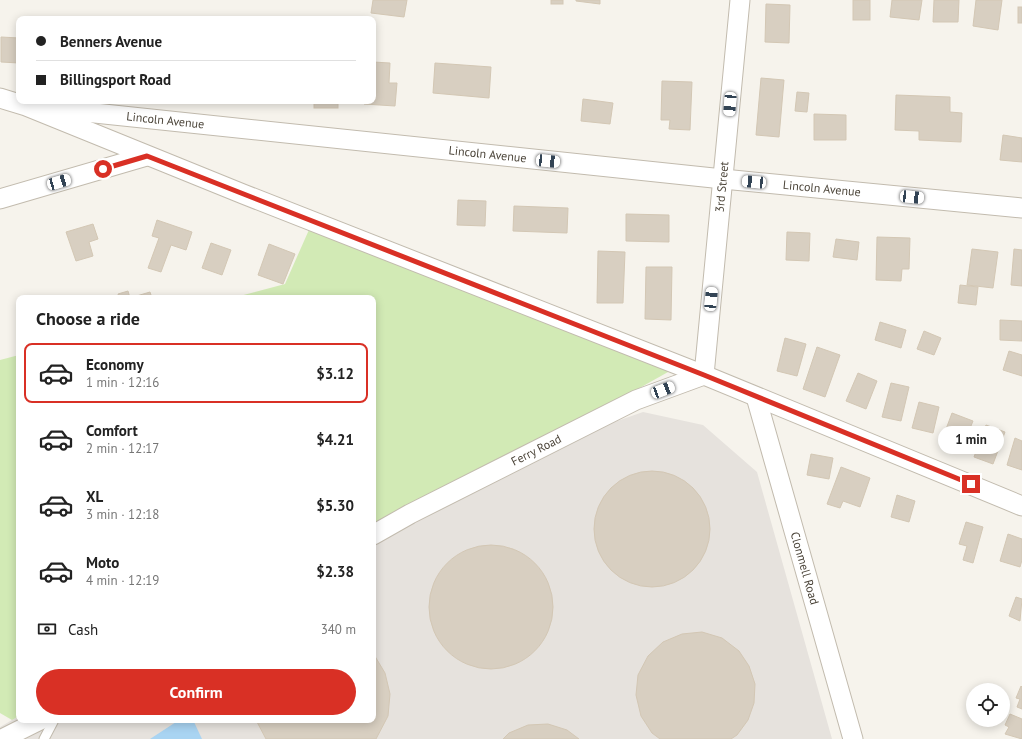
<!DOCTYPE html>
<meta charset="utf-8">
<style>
:root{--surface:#fff;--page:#f2f2f2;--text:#222;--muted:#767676;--line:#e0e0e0;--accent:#d93025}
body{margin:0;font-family:"PT Sans",sans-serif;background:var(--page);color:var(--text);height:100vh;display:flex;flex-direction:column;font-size:15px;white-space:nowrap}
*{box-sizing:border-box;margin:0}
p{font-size:13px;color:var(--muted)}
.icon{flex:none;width:22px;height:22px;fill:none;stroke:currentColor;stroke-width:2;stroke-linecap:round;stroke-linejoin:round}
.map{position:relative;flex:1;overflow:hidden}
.details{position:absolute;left:16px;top:295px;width:360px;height:428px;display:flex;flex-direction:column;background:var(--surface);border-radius:8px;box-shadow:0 2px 10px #0003}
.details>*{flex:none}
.top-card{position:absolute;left:16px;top:16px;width:360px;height:88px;border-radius:8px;box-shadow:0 2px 10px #0003;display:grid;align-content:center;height:88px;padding:0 20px;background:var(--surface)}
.fabs{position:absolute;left:966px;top:683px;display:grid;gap:8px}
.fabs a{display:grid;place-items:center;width:44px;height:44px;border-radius:50%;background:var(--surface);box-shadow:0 2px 10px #0003;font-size:20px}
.end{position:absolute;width:18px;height:18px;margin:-9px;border:5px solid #d93025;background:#fff;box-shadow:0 0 0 2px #fff}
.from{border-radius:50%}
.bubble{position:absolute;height:28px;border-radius:14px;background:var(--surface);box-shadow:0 2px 10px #0003;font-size:13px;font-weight:700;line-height:28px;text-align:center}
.car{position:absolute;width:12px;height:24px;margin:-12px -6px;border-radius:5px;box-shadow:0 0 3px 1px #0007;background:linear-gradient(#fff 24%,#345 0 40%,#fff 0 76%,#345 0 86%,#fff 0)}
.top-card b{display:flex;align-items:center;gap:14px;height:38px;font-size:15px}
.top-card b+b{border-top:1px solid var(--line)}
.top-card i{width:10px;height:10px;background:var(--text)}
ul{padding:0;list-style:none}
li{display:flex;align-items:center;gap:12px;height:60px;margin:0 8px 6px;padding:0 12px;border:2px solid transparent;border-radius:8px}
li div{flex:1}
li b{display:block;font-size:15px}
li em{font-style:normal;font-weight:700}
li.on{border-color:var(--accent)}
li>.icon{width:36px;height:36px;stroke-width:1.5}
h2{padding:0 20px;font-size:18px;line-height:48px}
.pay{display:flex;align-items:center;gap:10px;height:44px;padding:0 20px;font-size:15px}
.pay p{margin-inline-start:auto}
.cta{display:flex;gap:8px;margin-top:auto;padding:8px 20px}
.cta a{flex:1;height:46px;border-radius:24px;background:var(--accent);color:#fff;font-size:16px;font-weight:700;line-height:46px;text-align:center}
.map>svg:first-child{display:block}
</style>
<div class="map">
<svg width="1022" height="739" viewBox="0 0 1022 739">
<rect width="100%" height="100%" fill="#f6f3ec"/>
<polygon fill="#e6e2dd" points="643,412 703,425 757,472 832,739 0,739 0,727 19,716 19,720 373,720 373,531 520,455"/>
<g fill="#d2eab5">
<polygon points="312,223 677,367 520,455 373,531 373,298 232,298 285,284"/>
<polygon points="19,355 19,716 12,720 0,713 0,360"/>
</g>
<polygon fill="#a9d4f2" points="176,722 194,722 202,739 150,739"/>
<g fill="#d8cfc1" stroke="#d3c7b4">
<polygon points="373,0 407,0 404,17 371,13"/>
<rect x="551" y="0" width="12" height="4"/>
<polygon points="576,0 600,0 600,4 576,1"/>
<rect x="853" y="0" width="17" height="20"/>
<polygon points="892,0 922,0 919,20 890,17"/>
<polygon points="934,0 959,0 958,22 933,22"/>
<polygon points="976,0 1002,0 998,30 973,26"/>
<polygon points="766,4 790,5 789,43 765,42"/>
<rect x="1018" y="7" width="4" height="16"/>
<polygon points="1,37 19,38 19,63 1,62"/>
<polygon points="373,62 390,63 389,83 397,83 395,106 364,104 365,101 373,101"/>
<polygon points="435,63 491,67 489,98 433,93"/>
<polygon points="761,78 784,80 779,137 756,135"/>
<polygon points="662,81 692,82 690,130 669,129 670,120 661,120"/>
<polygon points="797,92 809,93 807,112 795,111"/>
<polygon points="896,95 950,97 950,112 962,113 961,142 919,140 919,131 895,130"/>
<polygon points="583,99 613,103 610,124 581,121"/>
<rect x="314" y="101" width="24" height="7"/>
<polygon points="814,114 846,115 846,140 814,140"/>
<polygon points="1003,135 1022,138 1022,162 1000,160"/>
<polygon points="458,200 486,201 485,226 457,225"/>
<polygon points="514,206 568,208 567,233 513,231"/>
<polygon points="626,214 669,215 669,242 626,241"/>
<polygon points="157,220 192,232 186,250 171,245 161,272 148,268 159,238 152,236"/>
<polygon points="93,224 98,239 89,242 93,256 76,261 66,232"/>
<polygon points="787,232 810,233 809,261 786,260"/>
<polygon points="877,237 910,238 909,269 902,269 901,281 876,280"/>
<polygon points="836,239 859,242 857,260 833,257"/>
<polygon points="211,243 231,250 222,275 202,268"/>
<polygon points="269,244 295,254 283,284 258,275"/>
<polygon points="972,249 998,252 993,288 967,285"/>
<polygon points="1014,249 1022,250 1022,286 1011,285"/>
<polygon points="598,251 625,252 623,303 597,303"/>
<polygon points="646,267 672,267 671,320 645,319"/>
<polygon points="960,285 978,287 976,305 958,303"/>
<polygon points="128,291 130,298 119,298 118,294"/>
<polygon points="150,292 152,298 130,298"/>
<polygon points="1000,320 1022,321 1022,341 1000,340"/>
<polygon points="880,322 906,330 901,348 875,340"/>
<polygon points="924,331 941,338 934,355 917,349"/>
<polygon points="785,338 806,344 797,376 777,371"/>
<polygon points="817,347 840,355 825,397 803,389"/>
<polygon points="1009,351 1022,355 1022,376 1003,370"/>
<polygon points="858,373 877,381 866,409 846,401"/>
<polygon points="891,383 909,387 901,421 882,417"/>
<polygon points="919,402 939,407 933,433 912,428"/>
<polygon points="952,413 973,421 962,448 942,440"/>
<polygon points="986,425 1005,432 993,464 974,457"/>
<polygon points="1015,438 1022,441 1022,470 1007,465"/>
<polygon points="811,454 833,458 829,479 807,475"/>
<polygon points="841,467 870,478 860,507 843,501 840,508 827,504"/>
<circle cx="652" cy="529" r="58"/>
<polygon points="897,495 915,501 909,522 891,517"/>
<polygon points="966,522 983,527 973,563 963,560 967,546 959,544"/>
<polygon points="1008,534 1022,539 1022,560 1020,567 1000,561"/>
<circle cx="491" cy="607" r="62"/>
<polygon points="1016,597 1022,599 1020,621 1009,616"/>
<polygon points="702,632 722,638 739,651 749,666 755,684 754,703 748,720 737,735 731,739 660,739 652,733 641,716 636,695 638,675 648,656 663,642 682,634"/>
<polygon points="373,653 385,673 390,694 388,716 376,739 266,739 256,720 373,720"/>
<polygon points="1021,686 1022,687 1022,709 1017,707 1020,699 1016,698"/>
<polygon points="1010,714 1022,719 1022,739 1005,734 1009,727 1005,725"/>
<polygon points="548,724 567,730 579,739 503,739 509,733 528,725"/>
</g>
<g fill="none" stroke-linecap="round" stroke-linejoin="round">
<g stroke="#c2bbae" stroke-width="11">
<polyline id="service" points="44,739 54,720"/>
</g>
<g stroke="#c2bbae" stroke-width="21">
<g id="minor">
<polyline points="0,98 26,106 243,194 704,375 1022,506"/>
<path id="s1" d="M47,108l676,71 299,29"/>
<polyline points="0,199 147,156"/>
<path id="s2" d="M756,397l97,342"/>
<path id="s3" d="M373,535l37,-21 226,-114 68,-25 36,-375"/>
<polyline points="2,739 40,720"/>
</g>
</g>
<use href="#service" stroke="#fff" stroke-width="9"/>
<use href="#minor" stroke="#fff" stroke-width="19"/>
</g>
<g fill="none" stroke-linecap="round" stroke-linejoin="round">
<polyline stroke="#d93025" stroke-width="5" points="103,169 147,156 704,375 971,484"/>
</g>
<g text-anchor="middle" stroke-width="3" stroke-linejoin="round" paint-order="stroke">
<g font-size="12" fill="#4b4439" stroke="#fff">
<text dy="4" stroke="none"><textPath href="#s1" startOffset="119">Lincoln Avenue</textPath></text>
<text dy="4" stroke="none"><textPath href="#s1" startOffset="443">Lincoln Avenue</textPath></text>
<text dy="4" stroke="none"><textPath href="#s3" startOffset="557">3rd Street</textPath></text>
<text dy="4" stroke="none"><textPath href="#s1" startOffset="779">Lincoln Avenue</textPath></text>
<text dy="4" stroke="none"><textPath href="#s3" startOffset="184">Ferry Road</textPath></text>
<text dy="4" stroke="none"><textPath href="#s2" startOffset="178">Clonmell Road</textPath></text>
</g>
</g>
</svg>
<div class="fabs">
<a><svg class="icon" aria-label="locate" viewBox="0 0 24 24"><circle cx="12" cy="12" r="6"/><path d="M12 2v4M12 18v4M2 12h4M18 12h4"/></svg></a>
</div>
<i class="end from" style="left:103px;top:169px"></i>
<i class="end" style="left:971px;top:484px"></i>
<div class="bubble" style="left:938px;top:426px;width:66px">1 min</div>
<i class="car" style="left:730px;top:104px;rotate:185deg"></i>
<i class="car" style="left:548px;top:161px;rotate:96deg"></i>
<i class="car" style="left:59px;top:182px;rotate:74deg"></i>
<i class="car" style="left:754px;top:182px;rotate:275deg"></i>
<i class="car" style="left:912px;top:197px;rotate:96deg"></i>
<i class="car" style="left:711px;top:299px;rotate:6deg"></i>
<i class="car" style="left:663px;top:390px;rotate:69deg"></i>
<div class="top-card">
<b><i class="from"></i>Benners Avenue</b>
<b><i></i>Billingsport Road</b>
</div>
<section class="details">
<h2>Choose a ride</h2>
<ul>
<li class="on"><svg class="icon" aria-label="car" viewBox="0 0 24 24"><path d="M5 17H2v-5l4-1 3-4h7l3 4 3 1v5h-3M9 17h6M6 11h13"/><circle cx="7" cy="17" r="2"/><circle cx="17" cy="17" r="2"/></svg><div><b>Economy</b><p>1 min · 12:16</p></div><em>$3.12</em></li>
<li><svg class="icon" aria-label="car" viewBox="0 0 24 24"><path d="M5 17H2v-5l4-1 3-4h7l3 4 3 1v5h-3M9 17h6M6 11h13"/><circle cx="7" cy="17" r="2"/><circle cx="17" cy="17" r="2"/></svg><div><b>Comfort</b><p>2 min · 12:17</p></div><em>$4.21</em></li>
<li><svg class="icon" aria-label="car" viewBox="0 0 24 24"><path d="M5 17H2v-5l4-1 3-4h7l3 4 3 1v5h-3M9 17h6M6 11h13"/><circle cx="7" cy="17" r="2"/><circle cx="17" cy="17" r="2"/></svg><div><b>XL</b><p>3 min · 12:18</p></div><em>$5.30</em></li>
<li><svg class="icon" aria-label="car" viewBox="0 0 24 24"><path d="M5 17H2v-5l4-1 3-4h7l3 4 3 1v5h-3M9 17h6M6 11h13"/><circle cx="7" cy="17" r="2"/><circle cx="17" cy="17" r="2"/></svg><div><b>Moto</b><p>4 min · 12:19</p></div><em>$2.38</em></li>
</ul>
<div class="pay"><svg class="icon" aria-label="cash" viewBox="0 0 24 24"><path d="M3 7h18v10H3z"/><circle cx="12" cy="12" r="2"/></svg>Cash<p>340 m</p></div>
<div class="cta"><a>Confirm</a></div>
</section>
</div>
